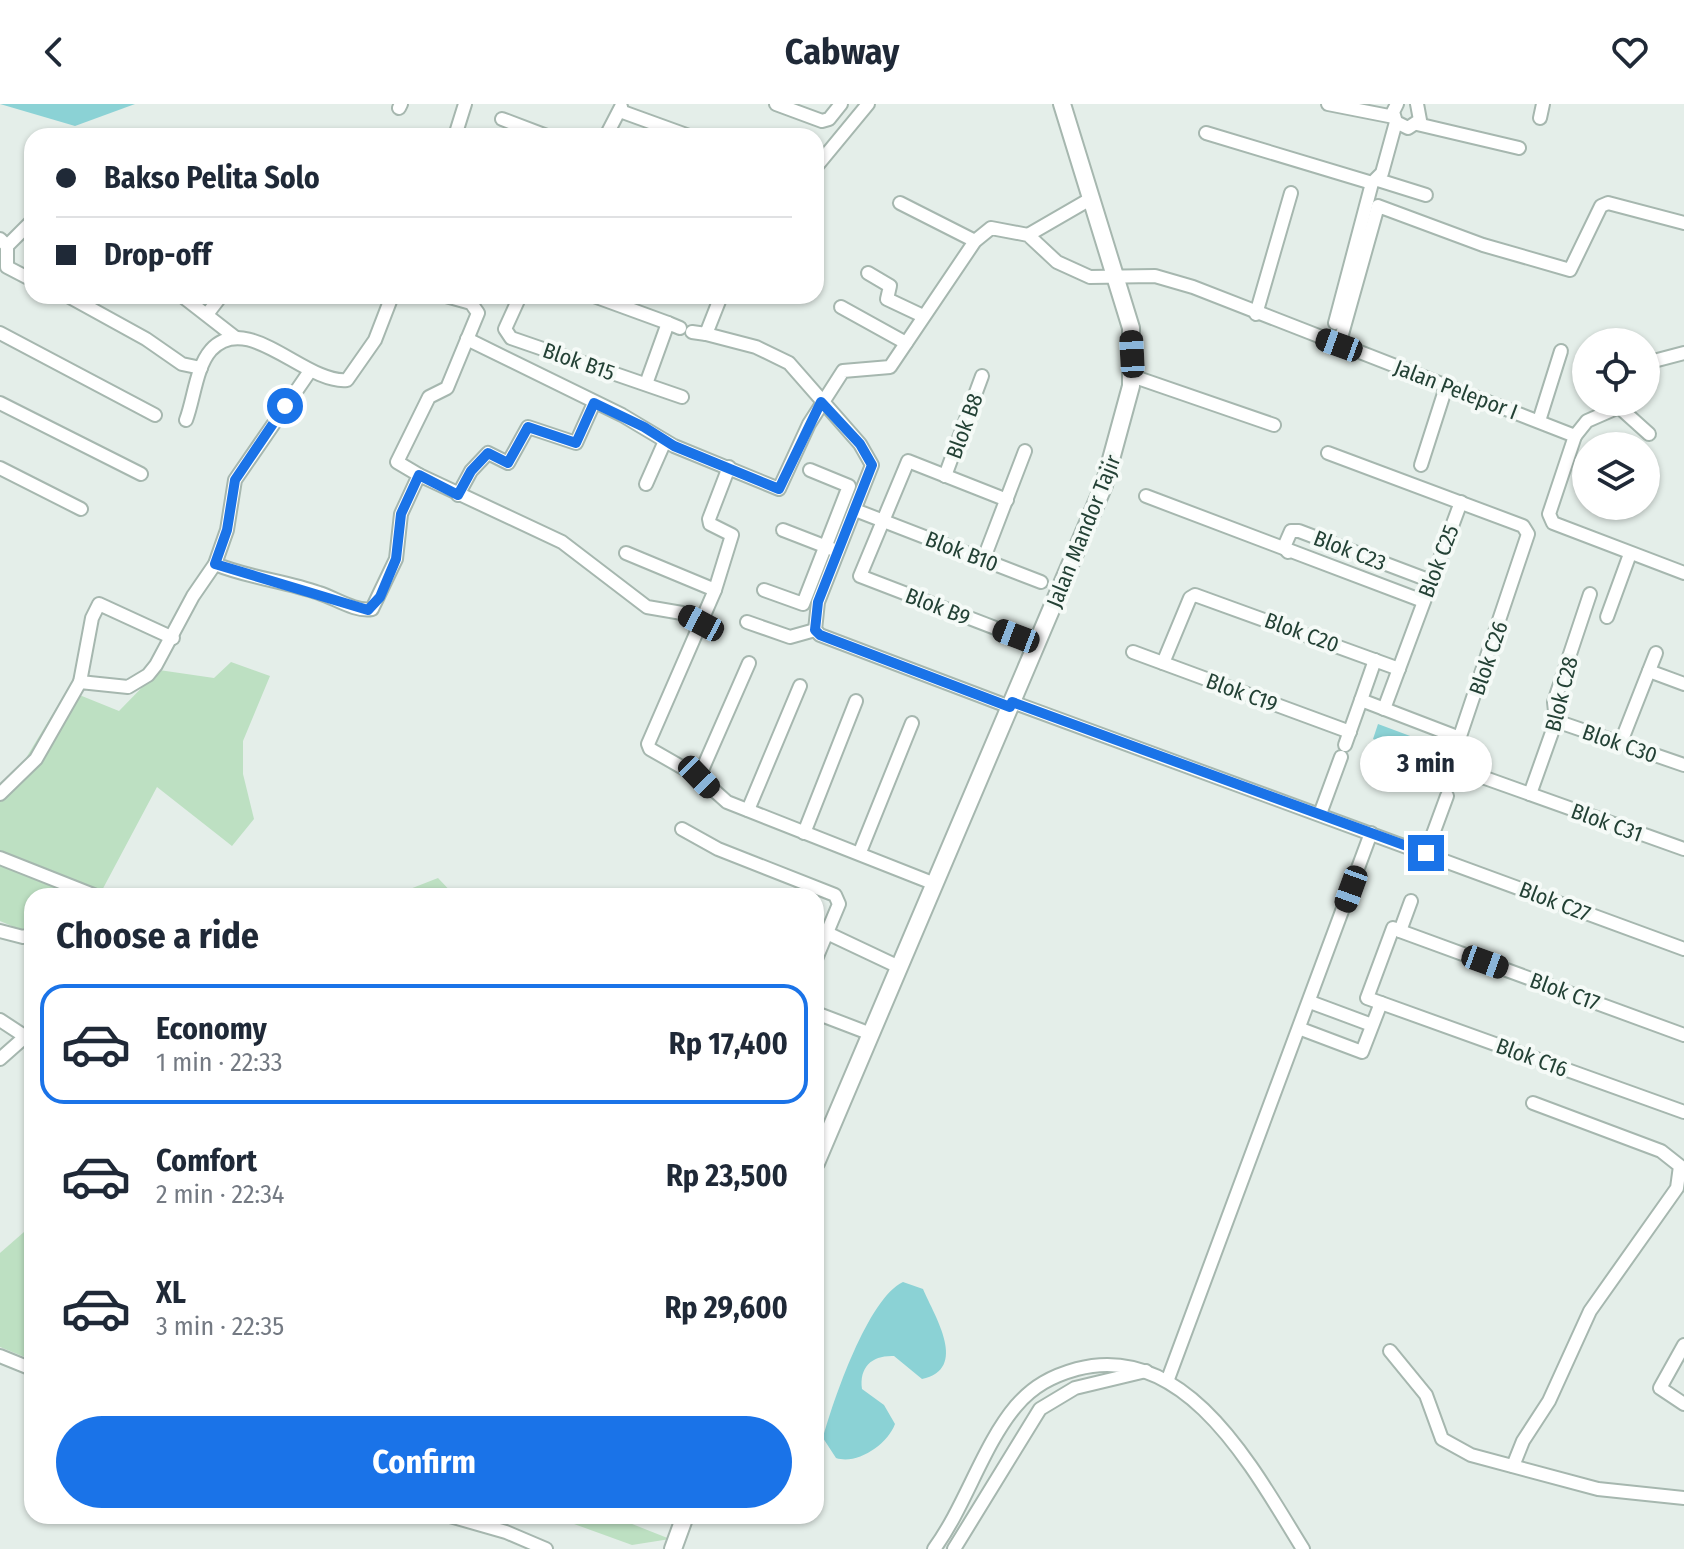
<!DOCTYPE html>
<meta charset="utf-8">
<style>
:root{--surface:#fff;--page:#f2f2f3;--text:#1f2937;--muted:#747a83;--line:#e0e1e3;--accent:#1a73e8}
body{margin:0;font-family:"Fira Sans Condensed",sans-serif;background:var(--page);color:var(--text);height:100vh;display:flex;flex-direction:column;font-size:30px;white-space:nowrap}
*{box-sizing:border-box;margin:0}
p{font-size:26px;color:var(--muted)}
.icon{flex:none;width:44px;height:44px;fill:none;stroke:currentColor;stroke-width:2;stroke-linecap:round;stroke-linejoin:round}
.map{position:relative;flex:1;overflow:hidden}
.drawer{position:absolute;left:24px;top:784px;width:800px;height:636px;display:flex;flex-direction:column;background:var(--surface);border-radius:24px;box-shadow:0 2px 6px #0004}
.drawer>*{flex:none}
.top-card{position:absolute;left:24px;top:24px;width:800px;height:176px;border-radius:24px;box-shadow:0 2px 6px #0004;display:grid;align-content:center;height:176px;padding:0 32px;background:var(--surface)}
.tools{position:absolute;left:1572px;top:224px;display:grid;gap:16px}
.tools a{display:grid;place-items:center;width:88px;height:88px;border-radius:50%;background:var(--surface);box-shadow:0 2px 6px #0004;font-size:40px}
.end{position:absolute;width:36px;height:36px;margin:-18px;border:10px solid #1a73e8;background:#fff;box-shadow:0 0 0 4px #fff}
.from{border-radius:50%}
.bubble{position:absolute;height:56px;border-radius:28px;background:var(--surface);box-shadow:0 2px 6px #0004;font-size:26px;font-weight:700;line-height:56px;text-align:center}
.car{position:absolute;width:24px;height:48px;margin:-24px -12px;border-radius:10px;box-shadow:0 0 6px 2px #0007;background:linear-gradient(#222 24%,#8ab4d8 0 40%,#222 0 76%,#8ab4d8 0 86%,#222 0)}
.top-card b{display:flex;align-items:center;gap:28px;height:76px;font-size:30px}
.top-card b+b{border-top:2px solid var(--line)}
.top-card i{width:20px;height:20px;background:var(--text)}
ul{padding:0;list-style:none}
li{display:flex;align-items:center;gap:24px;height:120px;margin:0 16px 12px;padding:0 16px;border:4px solid transparent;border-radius:24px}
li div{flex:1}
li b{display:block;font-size:30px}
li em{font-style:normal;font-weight:700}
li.active{border-color:var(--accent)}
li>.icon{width:72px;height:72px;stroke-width:1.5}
h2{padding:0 32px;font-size:36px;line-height:96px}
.button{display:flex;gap:16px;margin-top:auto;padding:16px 32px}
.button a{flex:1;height:92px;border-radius:48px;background:var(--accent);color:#fff;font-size:32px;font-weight:700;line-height:92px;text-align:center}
header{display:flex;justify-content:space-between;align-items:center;height:104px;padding:0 32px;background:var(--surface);font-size:36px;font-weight:700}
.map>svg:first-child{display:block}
</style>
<header><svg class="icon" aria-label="back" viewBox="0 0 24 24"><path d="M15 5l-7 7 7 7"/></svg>Cabway<svg class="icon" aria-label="heart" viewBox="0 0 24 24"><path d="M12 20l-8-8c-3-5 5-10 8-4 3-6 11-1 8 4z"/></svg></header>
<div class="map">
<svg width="1684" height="1445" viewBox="0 0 1684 1445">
<rect width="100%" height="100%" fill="#e4eee9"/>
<g fill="#bde0c2">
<polygon points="231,558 270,572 243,637 243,670 254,715 232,742 157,683 99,792 57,779 52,792 32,792 32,826 28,829 0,817 0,690 11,679 67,586 119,607 159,566 214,574"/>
<polygon points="438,774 455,792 392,792"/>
<polygon points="32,1121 32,1256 0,1243 0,1149"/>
<polygon points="552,1412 612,1412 670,1435 632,1441"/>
</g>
<g fill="#8bd2d5">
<polygon points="0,0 135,0 75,22"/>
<polygon points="1378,620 1429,639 1430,649 1423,650 1417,644 1404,646 1389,636 1385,639 1373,635"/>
<path d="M903,1178l20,7c12,28 46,80 -1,90l-28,-23c-21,-1 -35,10 -32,33l22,16 11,19c-8,21 -38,41 -59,34l-13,-20c10,-37 45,-140 80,-156z"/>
</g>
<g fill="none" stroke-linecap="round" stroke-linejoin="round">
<g stroke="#a6b7af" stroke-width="16">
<g id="minor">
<polyline points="776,0 822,17 829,15 841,0"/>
<polyline points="1328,0 1394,13"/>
<polyline points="1397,0 1393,8 1396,18 1408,24 1420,16 1417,0"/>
<polyline points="399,4 401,0"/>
<polyline points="620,7 689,32"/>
<polyline points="1540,14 1543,0"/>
<polyline points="502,15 547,32"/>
<polyline points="1417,20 1519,44"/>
<polyline points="1206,29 1372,79 1382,69 1396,18"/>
<polyline points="455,32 465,0"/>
<polyline points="606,32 621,3"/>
<polyline points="816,63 868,0"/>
<polyline points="1378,76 1426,91"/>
<polyline points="900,99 975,137"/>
<polyline points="1028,131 1092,94"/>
<polyline points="0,135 7,142 7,163 32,176"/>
<polyline points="7,142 32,117"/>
<polyline points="868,169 890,182 887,195 923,212"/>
<polyline points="68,192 146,235 182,260 201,264"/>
<polyline points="182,192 236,234"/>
<polyline points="520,192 505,225 511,234 682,293"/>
<polyline points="594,192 668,219"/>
<polyline points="841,203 906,239"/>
<polyline points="208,209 221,192"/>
<polyline points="1256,210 1291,89"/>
<polyline points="1335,219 1372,79"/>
<polyline points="692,228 706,230 721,192"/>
<polyline points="0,229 155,311"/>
<polyline points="706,230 756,243 789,259 860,340 872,361 818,498 815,526 820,531 1010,603"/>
<polyline points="467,235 622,311 674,342 779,385 809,320 843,267 890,263 975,137 991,124 1028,131 1057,158 1090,173 1155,172 1193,183 1575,332 1549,410 1553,419 1684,469"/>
<polyline points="1339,241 1378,102 1483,141 1570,166 1601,102 1608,99 1684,119"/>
<polyline points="1646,259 1684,249"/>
<polyline points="1132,272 1274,321"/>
<polyline points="646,280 668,219 680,224"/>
<polyline points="0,299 141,370"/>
<polyline points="1619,303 1649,330"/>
<path d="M186,316c8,-21 10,-53 25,-70 37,-40 94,34 136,30l28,-40 17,-44"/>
<polyline points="1539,317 1561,247"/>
<polyline points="1575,332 1587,317 1619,303 1622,298"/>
<polyline points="1328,349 1523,422 1528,430 1450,662 1457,664"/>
<polyline points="1421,361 1447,280"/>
<polyline points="0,364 81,405"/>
<polyline points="419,371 562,438 647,503 682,509 701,519"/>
<polyline points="945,372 982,272"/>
<polyline points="646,380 665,337"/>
<polyline points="458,391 471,367 488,349 508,359 528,323 576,339 594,299"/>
<polyline points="1146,392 1423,497"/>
<polyline points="1007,396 908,357 860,472 1016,532"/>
<polyline points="855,406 1041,478"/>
<polyline points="783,426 832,445"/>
<polyline points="1288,448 1284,443 1291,427 1299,427 1431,477"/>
<polyline points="626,449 715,486 648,640 650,645 699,673 727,698 935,780"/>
<polyline points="984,454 1025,347"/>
<path d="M215,460c34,14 70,17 104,29 16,5 36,19 53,16l24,-50 5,-45 18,-39 -22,-13 32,-65 18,-9 31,-75 -7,-10 -25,-7"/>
<polyline points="715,486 732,431 710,420 709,415 729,363"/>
<polyline points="764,486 803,500 849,382 810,366"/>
<polyline points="1607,513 1630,450"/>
<polyline points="747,518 790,533 815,526"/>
<polyline points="1133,548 1350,628"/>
<polyline points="1163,559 1190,494 1195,491 1399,565"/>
<polyline points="1649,567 1684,580"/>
<polyline points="80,578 92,514 99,500 173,534"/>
<polyline points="1361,596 1375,556"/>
<polyline points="1012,598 1684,845"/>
<polyline points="1384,605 1461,398"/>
<polyline points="1556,617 1684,661"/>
<polyline points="1621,638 1656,549"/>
<polyline points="1345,641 1361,596 1460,634"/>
<polyline points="699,673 749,559"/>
<polyline points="1451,680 1457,664 1684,745"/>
<polyline points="0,690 36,655 80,578 128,583 148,571 156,561 193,492 215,460 227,426 235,376 310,267"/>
<polyline points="1530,690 1556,617 1554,598 1590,490"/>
<polyline points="748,706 800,582"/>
<polyline points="1320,710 1341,653"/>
<polyline points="682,725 718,745 835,791 839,800 816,855"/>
<polyline points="804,729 856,597"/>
<polyline points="860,748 912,619"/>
<polyline points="1426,749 1447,692"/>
<polyline points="0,754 96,792"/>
<polyline points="0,827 23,833 32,830"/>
<polyline points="1400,827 1684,931"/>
<polyline points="827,829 899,863"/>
<polyline points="1310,898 1372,921"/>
<polyline points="1381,899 1684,1008"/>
<polyline points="816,909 871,930"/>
<polyline points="0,916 32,937"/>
<polyline points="1301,925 1362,948 1381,899 1367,894 1393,824 1400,827 1411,797"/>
<polyline points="0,955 26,932"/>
<polyline points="1684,1241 1660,1284 1684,1300"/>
<polyline points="1390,1247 1426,1291 1442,1335 1471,1351 1598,1385 1684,1394"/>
<polyline points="0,1252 32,1265"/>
<polyline points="1168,1275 1371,729"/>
<polyline points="1513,1362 1523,1337 1549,1297 1590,1207 1677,1084 1680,1062 1661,1047 1533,999"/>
<polyline points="450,1412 506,1428 546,1445"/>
<path d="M934,1445c31,-42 49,-104 82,-143 17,-20 36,-30 61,-37 110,-29 178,103 226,180"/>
<polyline points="954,1445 1040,1305 1075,1284 1146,1267"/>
</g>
</g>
<g stroke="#a6b7af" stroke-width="20">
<g id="tertiary">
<polyline points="816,1059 1104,381 1131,282 1131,224 1062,0"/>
<polyline points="673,1445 685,1412"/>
</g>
</g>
<use href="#minor" stroke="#fff" stroke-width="12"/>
<use href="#tertiary" stroke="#fff" stroke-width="16"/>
</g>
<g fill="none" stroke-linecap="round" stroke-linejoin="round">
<polyline stroke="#1a73e8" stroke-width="10" points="285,302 235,376 227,426 215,460 368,506 380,493 396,455 401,410 419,371 458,391 471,367 488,349 508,359 528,323 576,339 594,299 644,323 674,342 779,385 821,298 860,340 872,361 818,498 815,526 820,531 1010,603 1012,598 1426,749"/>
</g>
<g text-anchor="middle" stroke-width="8" stroke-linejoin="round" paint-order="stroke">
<g font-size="22" fill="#234135" stroke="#f5faf7">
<text transform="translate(579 257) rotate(19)" y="8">Blok B15</text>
<text transform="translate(1456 285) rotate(21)" y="8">Jalan Pelepor I</text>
<text transform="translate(964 322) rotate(-70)" y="8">Blok B8</text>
<text transform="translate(1083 427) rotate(-68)" y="8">Jalan Mandor Tajir</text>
<text transform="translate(1350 446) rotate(21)" y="8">Blok C23</text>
<text transform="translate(962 447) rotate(21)" y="8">Blok B10</text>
<text transform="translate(1438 457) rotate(-69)" y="8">Blok C25</text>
<text transform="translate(938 502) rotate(21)" y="8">Blok B9</text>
<text transform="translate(1302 528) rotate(20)" y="8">Blok C20</text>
<text transform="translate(1488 554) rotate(-71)" y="8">Blok C26</text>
<text transform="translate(1242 588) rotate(20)" y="8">Blok C19</text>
<text transform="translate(1561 590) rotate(-76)" y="8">Blok C28</text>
<text transform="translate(1620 639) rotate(19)" y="8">Blok C30</text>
<text transform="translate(1607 718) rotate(20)" y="8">Blok C31</text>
<text transform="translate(1555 797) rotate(21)" y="8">Blok C27</text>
<text transform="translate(1565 887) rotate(20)" y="8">Blok C17</text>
<text transform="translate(1532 953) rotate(20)" y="8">Blok C16</text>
</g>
</g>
</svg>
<div class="tools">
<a><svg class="icon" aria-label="locate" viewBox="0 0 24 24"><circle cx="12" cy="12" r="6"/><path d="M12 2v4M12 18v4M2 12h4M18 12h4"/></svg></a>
<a><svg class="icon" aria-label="layers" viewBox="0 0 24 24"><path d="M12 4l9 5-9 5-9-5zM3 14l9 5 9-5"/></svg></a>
</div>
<i class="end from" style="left:285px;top:302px"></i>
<i class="end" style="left:1426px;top:749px"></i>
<div class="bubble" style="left:1360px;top:632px;width:132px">3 min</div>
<i class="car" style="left:1339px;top:241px;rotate:290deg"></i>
<i class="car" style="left:1132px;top:250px;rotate:357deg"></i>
<i class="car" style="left:701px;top:519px;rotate:298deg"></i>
<i class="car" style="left:1016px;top:532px;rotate:291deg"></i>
<i class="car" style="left:699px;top:673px;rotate:136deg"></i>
<i class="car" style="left:1351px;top:785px;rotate:200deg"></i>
<i class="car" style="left:1485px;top:858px;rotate:110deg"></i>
<div class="top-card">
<b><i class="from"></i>Bakso Pelita Solo</b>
<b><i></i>Drop-off</b>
</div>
<section class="drawer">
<h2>Choose a ride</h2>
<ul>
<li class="active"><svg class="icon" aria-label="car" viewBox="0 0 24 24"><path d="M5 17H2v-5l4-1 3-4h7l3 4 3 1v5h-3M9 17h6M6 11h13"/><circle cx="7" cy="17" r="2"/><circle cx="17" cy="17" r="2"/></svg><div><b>Economy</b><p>1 min · 22:33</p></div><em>Rp 17,400</em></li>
<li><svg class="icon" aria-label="car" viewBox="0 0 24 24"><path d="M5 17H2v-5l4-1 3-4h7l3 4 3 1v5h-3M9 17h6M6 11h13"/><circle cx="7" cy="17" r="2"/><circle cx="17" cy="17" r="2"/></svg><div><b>Comfort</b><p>2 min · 22:34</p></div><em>Rp 23,500</em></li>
<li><svg class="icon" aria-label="car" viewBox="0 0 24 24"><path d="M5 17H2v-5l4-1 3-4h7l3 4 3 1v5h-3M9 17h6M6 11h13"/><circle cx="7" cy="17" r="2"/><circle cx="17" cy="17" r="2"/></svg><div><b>XL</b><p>3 min · 22:35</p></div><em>Rp 29,600</em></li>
</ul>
<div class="button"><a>Confirm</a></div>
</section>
</div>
